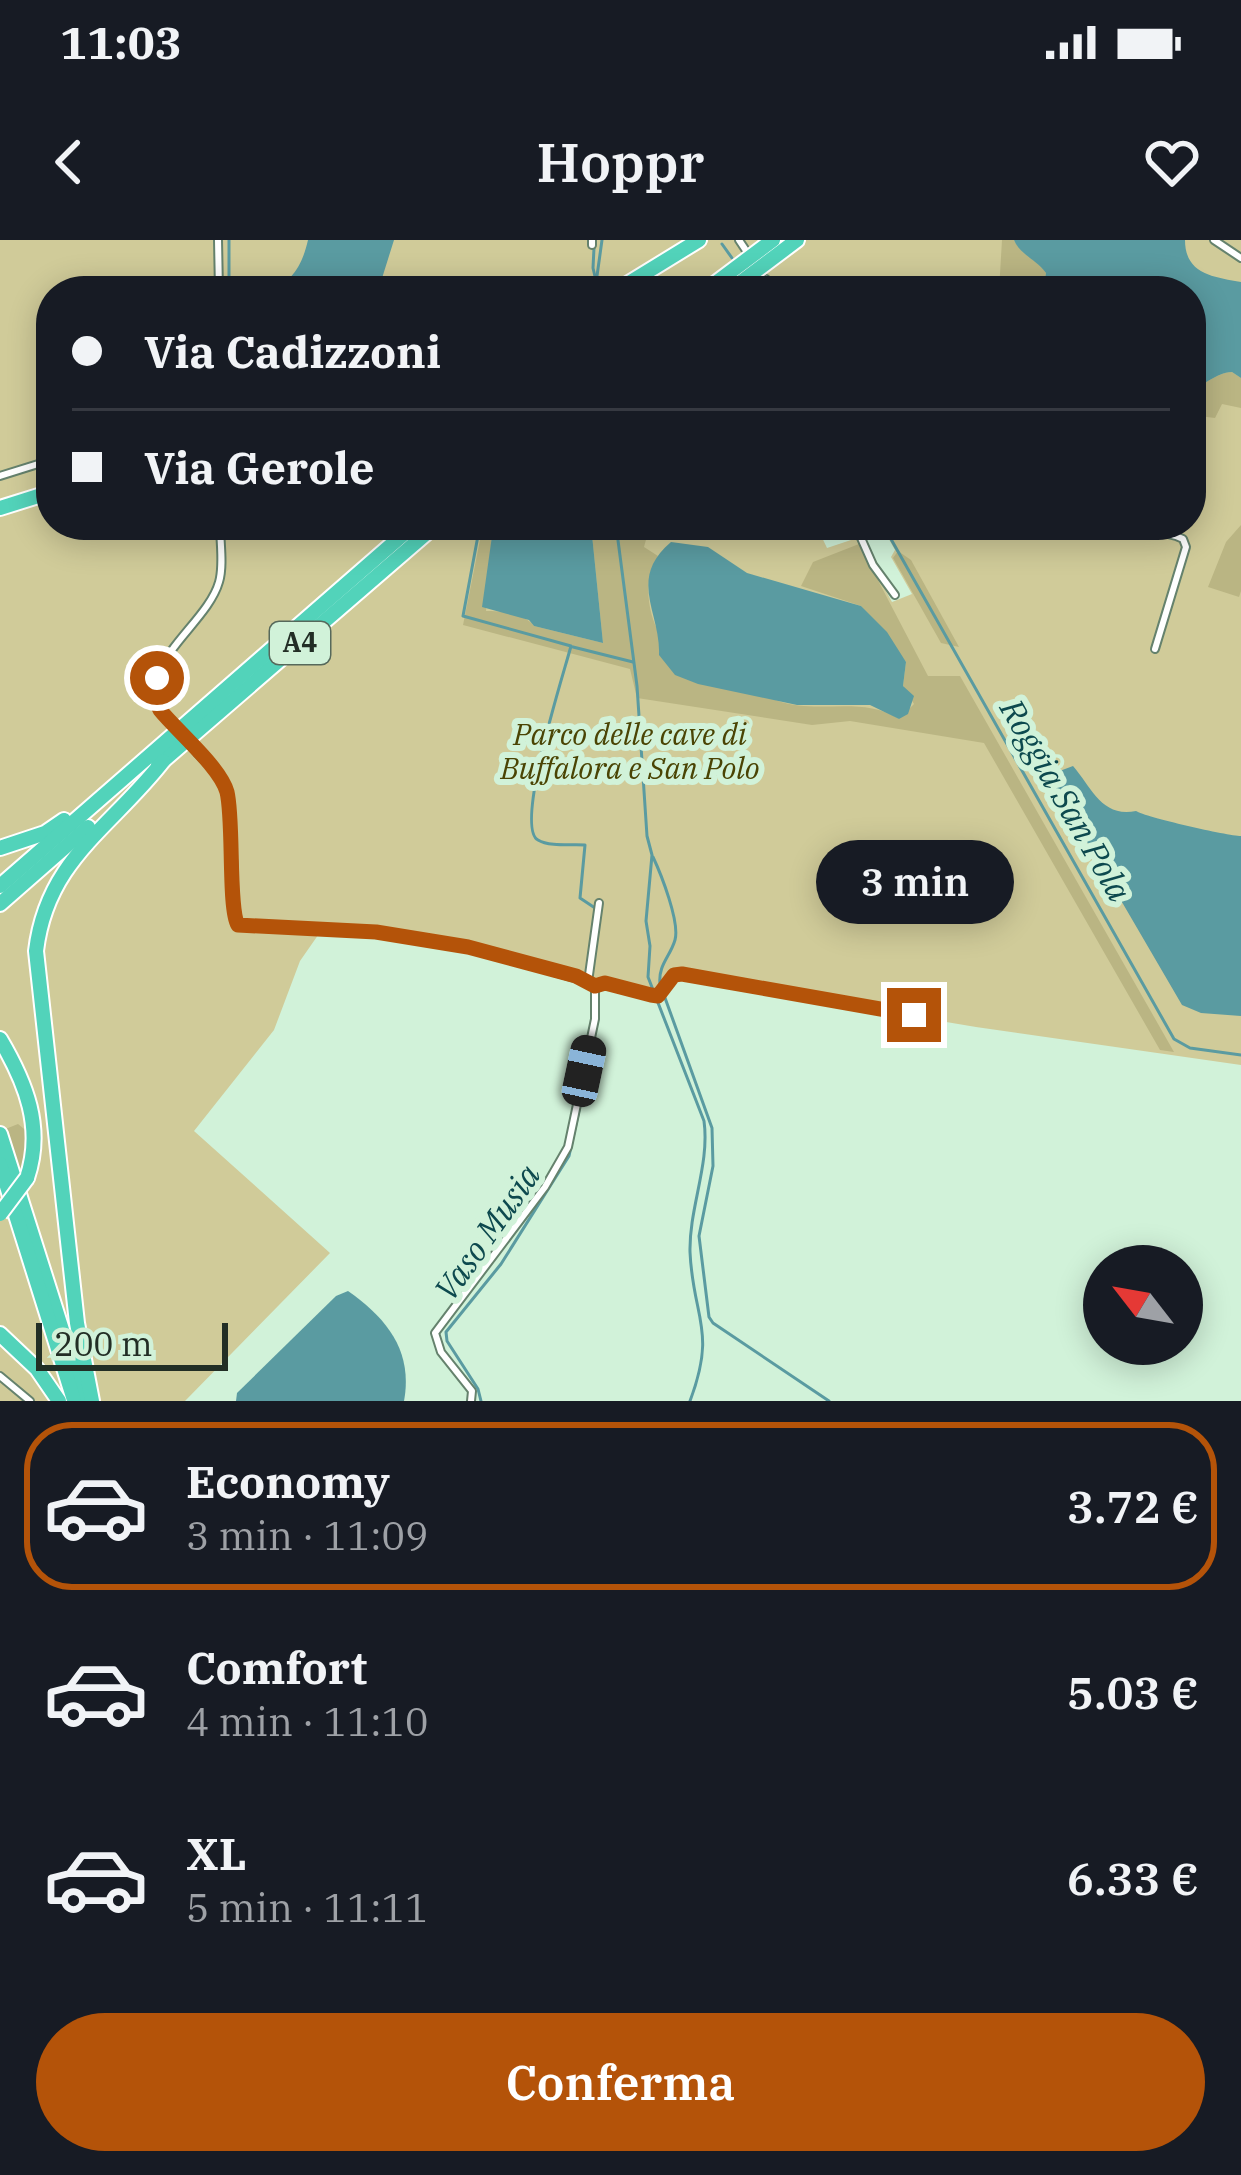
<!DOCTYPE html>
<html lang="it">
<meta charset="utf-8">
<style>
:root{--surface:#171b24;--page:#20242c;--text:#f1f3f6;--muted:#9ea1a6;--line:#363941;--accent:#b45309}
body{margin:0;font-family:"IBM Plex Serif",serif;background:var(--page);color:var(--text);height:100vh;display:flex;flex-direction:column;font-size:45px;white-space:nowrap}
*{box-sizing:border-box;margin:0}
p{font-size:39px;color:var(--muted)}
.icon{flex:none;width:66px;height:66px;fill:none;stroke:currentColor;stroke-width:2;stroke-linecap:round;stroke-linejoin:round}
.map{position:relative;height:1161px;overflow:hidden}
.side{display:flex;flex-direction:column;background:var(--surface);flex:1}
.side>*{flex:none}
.top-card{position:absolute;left:36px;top:36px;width:1170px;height:264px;border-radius:48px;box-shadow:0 6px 30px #0003;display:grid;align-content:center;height:264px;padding:0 36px;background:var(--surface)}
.needle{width:78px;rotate:301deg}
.tools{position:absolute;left:1083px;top:1005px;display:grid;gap:24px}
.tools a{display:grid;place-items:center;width:120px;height:120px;border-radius:50%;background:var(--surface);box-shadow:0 6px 30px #0003;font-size:60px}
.scale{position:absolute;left:36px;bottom:30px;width:192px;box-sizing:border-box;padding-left:12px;border:6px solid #222e25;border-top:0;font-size:33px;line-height:42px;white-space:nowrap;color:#222e25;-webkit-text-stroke:9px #d1f2d9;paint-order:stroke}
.end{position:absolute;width:54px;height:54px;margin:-27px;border:15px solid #b45309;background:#fff;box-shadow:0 0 0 6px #fff}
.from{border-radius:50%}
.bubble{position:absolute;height:84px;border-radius:42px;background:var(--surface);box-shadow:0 6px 30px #0003;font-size:39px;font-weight:600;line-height:84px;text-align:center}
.car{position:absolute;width:36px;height:72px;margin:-36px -18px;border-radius:15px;box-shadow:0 0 9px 3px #0007;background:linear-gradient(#222 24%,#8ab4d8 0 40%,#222 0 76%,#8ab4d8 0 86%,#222 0)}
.top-card b{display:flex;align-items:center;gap:42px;height:114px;font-size:45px}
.top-card b+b{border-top:3px solid var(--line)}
.top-card i{width:30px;height:30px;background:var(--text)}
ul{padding:21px 0 0;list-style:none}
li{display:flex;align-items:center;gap:36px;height:168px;margin:0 24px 18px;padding:0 12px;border:6px solid transparent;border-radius:48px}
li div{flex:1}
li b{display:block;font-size:45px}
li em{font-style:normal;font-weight:600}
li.current{border-color:var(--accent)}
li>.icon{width:108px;height:108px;stroke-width:1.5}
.primary-button{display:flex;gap:24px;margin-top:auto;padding:24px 36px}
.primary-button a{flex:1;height:138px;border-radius:72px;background:var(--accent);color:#fff;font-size:48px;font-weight:600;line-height:138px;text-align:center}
.status{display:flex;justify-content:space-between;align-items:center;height:84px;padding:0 60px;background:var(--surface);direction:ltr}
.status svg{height:33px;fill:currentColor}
header{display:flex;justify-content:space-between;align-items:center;height:156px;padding:0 36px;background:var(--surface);font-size:54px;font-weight:600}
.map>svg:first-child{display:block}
</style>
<div class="status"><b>11:03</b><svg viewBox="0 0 49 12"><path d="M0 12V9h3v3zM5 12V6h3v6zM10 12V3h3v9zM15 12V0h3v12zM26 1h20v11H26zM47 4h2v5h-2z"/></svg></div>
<header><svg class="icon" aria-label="back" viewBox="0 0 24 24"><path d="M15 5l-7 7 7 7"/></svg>Hoppr<svg class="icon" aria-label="heart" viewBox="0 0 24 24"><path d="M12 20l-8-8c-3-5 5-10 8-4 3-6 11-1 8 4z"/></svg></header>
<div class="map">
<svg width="1241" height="1161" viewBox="0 0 1241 1161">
<rect width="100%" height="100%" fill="#d1f2d9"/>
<path fill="#d0cb99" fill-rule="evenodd" d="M0,0h1241v825l-265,-38 -303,-51 -13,18 -8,1 -190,-54 -139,-13 -23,33 -26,69 -80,101 136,122 -145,148h-185zM764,41l7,10h420v234h-310l14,25 -4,7 21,37 -20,8 -35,-64 -30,10 -11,-23h-765v-234h698z"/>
<g fill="#bab583">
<path d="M1002,0h12c7,15 23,19 32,33l-3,18h-44z"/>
<path d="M1232,132l9,6v30l-19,-4 -7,14 -24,-3v-27c16,-3 24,-15 41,-16z"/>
<path d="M483,285h15l-6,12 -6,74c16,0 38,2 48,15l69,17 -12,-118h59l-6,22 14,9c-15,23 -11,56 2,79 36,20 80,53 118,66 41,14 83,-6 121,18l15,-15 -11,-18 3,-24 -45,-56 -60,-20 12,-24 46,-18 69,132h32l214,376 -14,-2 -176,-307 -134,-22 -38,4 -175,-27 -7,-29 -167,-44z"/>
<polygon points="1241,285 1241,351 1239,357 1208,347 1226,302"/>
<polygon points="898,311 911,320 959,407 941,403 893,318"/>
<polygon points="18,884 29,893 19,938 3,890"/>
</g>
<g fill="#5a9ba1">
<path d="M308,0h86l-16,51h-111c25,-8 35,-25 41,-51z"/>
<path d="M1014,0h171c0,34 28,37 56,42v96l-9,-6c-17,1 -25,13 -41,16v-97h-148l3,-18c-10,-14 -26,-18 -32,-33z"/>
<polygon points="498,285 591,285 603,403 534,386 529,380 482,367 492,296"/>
<path d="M671,302l37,5 39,26 114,33 26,26 19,30 -3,24 11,10 -6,18 -9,5 -29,-14h-73l-99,-21 -23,-9 -16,-20c2,-42 -32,-76 12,-113z"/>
<path d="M1073,526c19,22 29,52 63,45 9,6 92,25 105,25v180l-40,-3 -19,-8 -126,-216 -3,-10 4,-7z"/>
<path d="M348,1051c40,28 65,61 56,110h-168l1,-8 99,-97z"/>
</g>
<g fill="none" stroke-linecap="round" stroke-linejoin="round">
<g stroke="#5a9ba1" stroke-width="3">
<polyline points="229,0 229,51"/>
<polyline points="722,4 732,18"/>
<polyline points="594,8 593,28 598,49"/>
<polyline points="597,36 602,0"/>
<path d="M480,285l-17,91 108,30c-7,27 -57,181 -33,194 11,7 35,4 47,5l-5,53 15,10"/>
<path d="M616,285l21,161 10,150 5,19 -6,66 4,25 -2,31 56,144c6,43 -15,87 -14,131 3,67 27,77 0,149"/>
<polyline points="883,285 1174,799 1190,808 1241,815"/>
<polyline points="573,407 633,422"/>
<path d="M653,617c8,17 27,65 22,83 -5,17 -17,25 -15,44l52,144 1,38 -14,70 10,81 4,6 116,78"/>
<polyline points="481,1161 478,1149 447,1101 446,1092 501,1024 569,916 585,843"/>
</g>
<g stroke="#65826d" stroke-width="10">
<g id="street">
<polyline points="218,0 219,51"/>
<polyline points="592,0 592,5"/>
<polyline points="739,0 747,12"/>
<polyline points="1214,0 1241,18"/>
<polyline points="766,39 775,51"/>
<polyline points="0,236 51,220"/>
<polyline points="874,285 861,298 873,325 895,355"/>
<polyline points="1130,285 1176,296 1183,299 1186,307 1155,409"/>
<path d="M168,480c-42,-52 38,-92 51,-138 5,-17 1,-40 1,-57"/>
<polyline points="198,514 219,536 228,556 234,631 233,676 238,685 376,691 468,707 588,742"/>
<polyline points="588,742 599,663"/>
<polyline points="595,746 605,743 657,756 674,735 681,734 913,775"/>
<polyline points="0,1136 30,1161"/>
<polyline points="471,1161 472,1151 441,1112 435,1093 545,947 568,907 595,779 595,746 588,742"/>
</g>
</g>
<g stroke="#fff" stroke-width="18">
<g id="highway">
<polyline points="616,51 699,0"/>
<polyline points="705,51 773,0"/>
<polyline points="729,51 797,0"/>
<polyline points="0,268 51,252"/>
<polyline points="158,525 436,285"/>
<polyline points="0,608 45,593 64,580"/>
<polyline points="0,646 414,285"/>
<polyline points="0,664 88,587"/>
<path d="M0,799c26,44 44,89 27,139"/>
<polyline points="0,894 83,1156"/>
<polyline points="0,924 74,1160"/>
<polyline points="0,1094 37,1129 59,1161"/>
<path d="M92,1161l-15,-78 -41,-372c11,-92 75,-123 127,-190"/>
</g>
</g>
<use href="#street" stroke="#fff" stroke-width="6"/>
<use href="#highway" stroke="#52d3ba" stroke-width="14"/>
<g stroke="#65826d" stroke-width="10" stroke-linecap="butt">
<polyline id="street-bridge" points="168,480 198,514"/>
</g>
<g stroke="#fff" stroke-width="18" stroke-linecap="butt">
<polyline id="highway-bridge" points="0,974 27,938"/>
</g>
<use href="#street-bridge" stroke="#fff" stroke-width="6"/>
<use href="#highway-bridge" stroke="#52d3ba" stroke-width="14"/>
</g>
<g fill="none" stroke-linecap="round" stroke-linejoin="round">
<path stroke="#b45309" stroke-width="15" d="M157,438l-2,22 5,10c18,22 60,57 67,82 7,29 1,117 11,133l138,7 92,15 108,29 19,10 10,-3 46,12 7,1 16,-21 8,-1 232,41"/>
</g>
<g text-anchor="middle" stroke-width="12" stroke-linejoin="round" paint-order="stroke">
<rect fill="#d1f2d9" stroke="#56695b" stroke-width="3" x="270" y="382" width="60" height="42" rx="9"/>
<g font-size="27" font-weight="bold" fill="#222e25">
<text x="300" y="412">A4</text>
</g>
<g font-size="30" font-style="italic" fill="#4a4404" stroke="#d1f2d9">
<text x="630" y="505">Parco delle cave di<tspan x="630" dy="34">Buffalora e San Polo</tspan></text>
</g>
<g font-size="33" font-style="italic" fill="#0d494e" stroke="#d1f2d9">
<text transform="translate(1066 560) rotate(60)" y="12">Roggia San Pola</text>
<text transform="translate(487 992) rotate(-55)" y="12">Vaso Musia</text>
</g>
</g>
</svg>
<div class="tools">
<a><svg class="needle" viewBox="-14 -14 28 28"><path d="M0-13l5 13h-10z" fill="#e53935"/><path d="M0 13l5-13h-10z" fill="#9ea1a6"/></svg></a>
</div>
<div class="scale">200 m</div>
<i class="end from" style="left:157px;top:438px"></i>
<i class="end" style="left:914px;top:775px"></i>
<div class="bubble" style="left:816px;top:600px;width:198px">3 min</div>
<i class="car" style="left:584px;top:831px;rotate:12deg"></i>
<div class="top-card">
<b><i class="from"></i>Via Cadizzoni</b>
<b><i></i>Via Gerole</b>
</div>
</div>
<section class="side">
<ul>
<li class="current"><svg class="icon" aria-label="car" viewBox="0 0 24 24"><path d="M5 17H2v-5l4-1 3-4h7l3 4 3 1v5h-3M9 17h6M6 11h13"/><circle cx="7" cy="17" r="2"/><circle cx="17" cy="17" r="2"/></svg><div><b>Economy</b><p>3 min · 11:09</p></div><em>3.72 €</em></li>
<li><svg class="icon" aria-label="car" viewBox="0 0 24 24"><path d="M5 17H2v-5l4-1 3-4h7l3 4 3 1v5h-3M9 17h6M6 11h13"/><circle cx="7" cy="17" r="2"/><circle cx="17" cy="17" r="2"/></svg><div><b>Comfort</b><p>4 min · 11:10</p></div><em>5.03 €</em></li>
<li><svg class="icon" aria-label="car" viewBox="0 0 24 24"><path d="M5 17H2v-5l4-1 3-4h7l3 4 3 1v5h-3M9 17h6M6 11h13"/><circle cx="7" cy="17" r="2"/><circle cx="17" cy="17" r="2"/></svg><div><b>XL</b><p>5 min · 11:11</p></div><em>6.33 €</em></li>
</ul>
<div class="primary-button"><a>Conferma</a></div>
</section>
